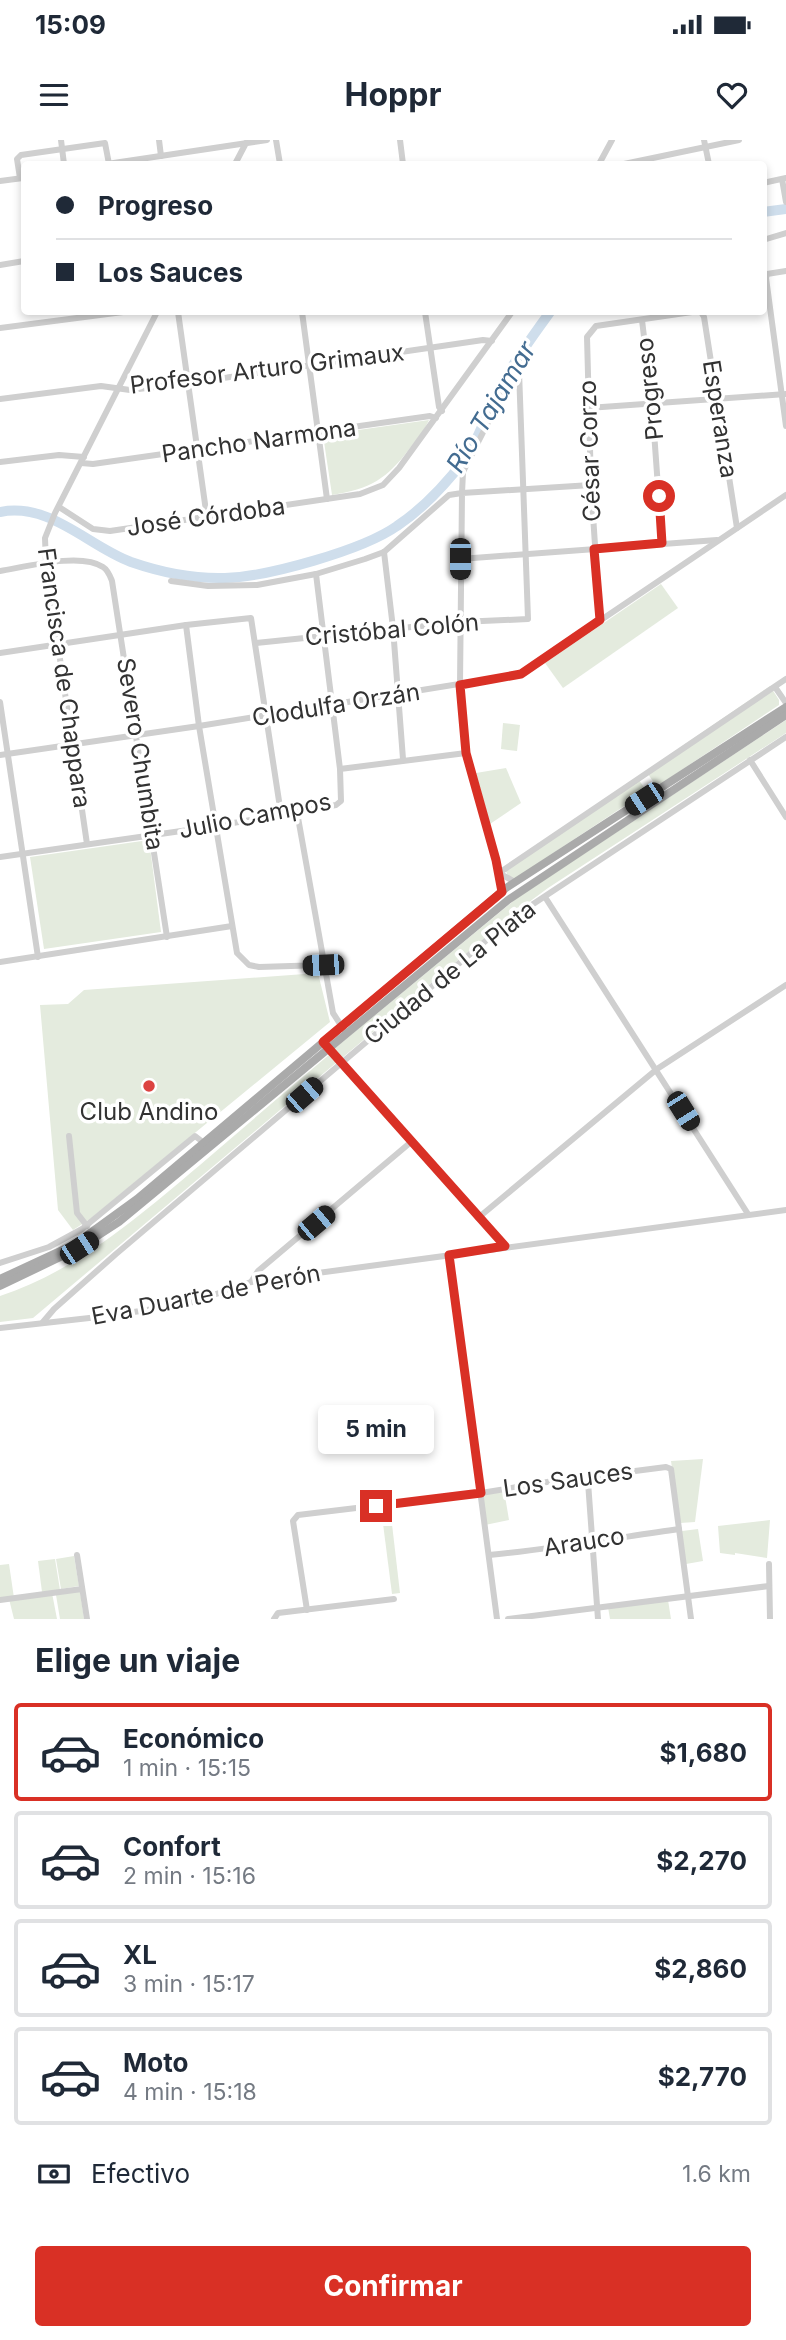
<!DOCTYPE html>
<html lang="es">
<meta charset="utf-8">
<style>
:root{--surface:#fff;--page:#f2f2f3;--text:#1f2937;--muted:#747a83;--line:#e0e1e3;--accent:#d93025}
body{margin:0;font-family:Inter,sans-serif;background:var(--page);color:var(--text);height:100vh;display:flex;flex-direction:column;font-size:26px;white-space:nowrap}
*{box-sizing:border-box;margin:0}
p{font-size:23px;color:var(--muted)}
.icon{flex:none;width:38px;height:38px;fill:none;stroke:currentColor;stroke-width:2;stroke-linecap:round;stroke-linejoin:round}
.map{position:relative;height:1479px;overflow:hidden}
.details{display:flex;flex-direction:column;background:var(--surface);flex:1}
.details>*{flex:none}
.guide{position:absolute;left:21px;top:21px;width:746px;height:154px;border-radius:7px;box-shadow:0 4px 10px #0003;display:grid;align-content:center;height:154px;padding:0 35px;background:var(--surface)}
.end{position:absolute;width:32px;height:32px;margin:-16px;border:9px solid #d93025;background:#fff;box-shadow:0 0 0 4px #fff}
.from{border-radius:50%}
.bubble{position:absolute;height:49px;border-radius:7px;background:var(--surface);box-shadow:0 4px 10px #0003;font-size:23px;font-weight:700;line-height:49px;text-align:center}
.car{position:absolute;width:21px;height:42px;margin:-21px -10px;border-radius:9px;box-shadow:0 0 5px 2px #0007;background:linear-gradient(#222 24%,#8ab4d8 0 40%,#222 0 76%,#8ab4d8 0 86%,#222 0)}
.guide b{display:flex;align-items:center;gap:24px;height:66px;font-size:26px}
.guide b+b{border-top:2px solid var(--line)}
.guide i{width:18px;height:18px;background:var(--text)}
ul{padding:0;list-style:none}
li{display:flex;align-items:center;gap:21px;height:98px;margin:0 14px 10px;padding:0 21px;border:4px solid var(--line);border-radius:7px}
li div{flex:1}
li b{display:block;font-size:26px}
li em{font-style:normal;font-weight:700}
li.current{border-color:var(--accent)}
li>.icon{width:63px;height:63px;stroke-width:1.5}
h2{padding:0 35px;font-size:32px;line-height:84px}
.pay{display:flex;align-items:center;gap:18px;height:77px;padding:0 35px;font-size:26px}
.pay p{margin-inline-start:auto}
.action{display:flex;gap:14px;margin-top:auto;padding:14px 35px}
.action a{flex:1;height:80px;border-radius:7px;background:var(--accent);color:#fff;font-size:28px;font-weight:700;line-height:80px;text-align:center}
.status{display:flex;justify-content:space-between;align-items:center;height:49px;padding:0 35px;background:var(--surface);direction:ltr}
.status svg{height:19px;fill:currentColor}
header{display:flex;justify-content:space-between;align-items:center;height:91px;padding:0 35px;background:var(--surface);font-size:32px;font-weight:700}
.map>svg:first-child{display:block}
</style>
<div class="status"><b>15:09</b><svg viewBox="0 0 49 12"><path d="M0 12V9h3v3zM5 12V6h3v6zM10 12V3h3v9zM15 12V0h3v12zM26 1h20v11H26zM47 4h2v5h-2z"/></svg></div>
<header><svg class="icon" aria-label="menu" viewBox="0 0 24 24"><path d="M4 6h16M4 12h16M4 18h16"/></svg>Hoppr<svg class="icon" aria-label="heart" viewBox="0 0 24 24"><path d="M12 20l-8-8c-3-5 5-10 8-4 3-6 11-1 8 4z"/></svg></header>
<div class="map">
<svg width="786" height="1479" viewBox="0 0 786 1479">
<rect width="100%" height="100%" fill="#fff"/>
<g fill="#e4ebde">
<path d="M429,280c-5,11 -12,19 -19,28 -23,31 -40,41 -78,47l-9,-60z"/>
<polygon points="661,444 678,468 563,548 545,523"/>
<polygon points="770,546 779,560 779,565 662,643 654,643 646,631"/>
<polygon points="786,580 786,593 548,748 513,774 342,918 334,909 517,758"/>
<polygon points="503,583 520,585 517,611 501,609"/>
<polygon points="506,628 521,663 490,684 476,633"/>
<polygon points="637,637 645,649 644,653 514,739 508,736 505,729"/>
<polygon points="149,700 161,792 44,809 30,717"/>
<polygon points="318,833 330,882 90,1079 73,1090 58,1070 40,865 68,864 84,850"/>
<path d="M330,914l7,8 -304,256 -33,4v-26c78,-26 138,-79 200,-131 43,-37 86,-74 130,-111z"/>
<polygon points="703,1319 695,1382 680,1383 671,1321"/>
<polygon points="504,1350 509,1380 485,1385 481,1353"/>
<polygon points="390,1367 400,1453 392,1454 381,1368"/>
<polygon points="770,1380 767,1418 735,1413 735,1415 720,1413 718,1386"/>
<polygon points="698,1389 703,1421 686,1424 681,1396 682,1391"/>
<polygon points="74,1416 79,1446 61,1449 56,1419"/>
<polygon points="55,1419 60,1450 42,1452 38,1421"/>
<polygon points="9,1424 14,1458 52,1453 57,1479 14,1479 9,1459 0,1458 0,1425"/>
<polygon points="80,1451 84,1479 60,1479 56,1455"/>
<polygon points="668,1460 671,1479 610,1479 608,1467"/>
</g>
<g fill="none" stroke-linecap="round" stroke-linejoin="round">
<g stroke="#cfdeec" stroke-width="10">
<polyline points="763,72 786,69"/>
<path d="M0,372c50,-10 88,34 131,50 29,10 63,17 94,16 42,-1 138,-28 172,-52 27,-18 49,-42 68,-67 15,-21 22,-49 35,-72 14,-26 33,-51 50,-75"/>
</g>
<g stroke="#cfcfcf" stroke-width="6">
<polyline points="61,0 64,24"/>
<polyline points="159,0 161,16"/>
<polyline points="276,0 280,24"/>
<polyline points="400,0 403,24"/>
<polyline points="704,0 709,24"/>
<polyline points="107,24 267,0"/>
<polyline points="235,24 246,3"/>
<polyline points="599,24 612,0"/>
<polyline points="624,24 739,0"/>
<polyline points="20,38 17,19 21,15 105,3 109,24"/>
<polyline points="782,39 786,62"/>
<polyline points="0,41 23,38"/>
<polyline points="763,43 786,38"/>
<polyline points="763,100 786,93"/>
<polyline points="0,125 24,121"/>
<polyline points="786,131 767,134 766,138 786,286"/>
<polyline points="178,172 207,378"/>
<polyline points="302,172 327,359"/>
<polyline points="425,172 439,267 442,271"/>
<polyline points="701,172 704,177 737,388"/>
<polyline points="642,180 652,264 662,403"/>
<polyline points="0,188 123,172"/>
<polyline points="0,259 101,246 130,250 189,243 483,200 492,201"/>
<polyline points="588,268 786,254"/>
<polyline points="0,322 59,315 84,317"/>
<polyline points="81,323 93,324 430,276 436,278"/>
<polyline points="59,367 93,389 110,391 360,354 383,345 399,328 512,172"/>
<polyline points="384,412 393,488 403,619"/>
<polyline points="460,419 717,400"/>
<path d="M0,431c25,-4 81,-19 103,-4 5,3 7,9 9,14l55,356"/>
<polyline points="171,441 208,446 257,445 316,434 365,419 384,412 449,355 462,353 463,332 507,245 519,231"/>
<polyline points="600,480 591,345 587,197 596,186 692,172"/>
<polyline points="186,485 199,586 237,813 249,825 259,827 323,825"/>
<polyline points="256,503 460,482 528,479 519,231"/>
<polyline points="0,513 186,485 251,478 281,674"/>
<polyline points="775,547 786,563"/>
<polyline points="0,562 38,817"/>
<polyline points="0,615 199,586 521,534 786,355"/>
<polyline points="750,620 786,677"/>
<polyline points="340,629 466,613"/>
<polyline points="297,672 333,873 344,890"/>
<polyline points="87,704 46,423 45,398 55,373 157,172"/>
<polyline points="0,717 216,686 336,665 341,661 340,629 316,434"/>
<polyline points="515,742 499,733 466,613 460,545 462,353 591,345"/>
<polyline points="502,752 499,733 786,539"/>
<polyline points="545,757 748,1074"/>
<polyline points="0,822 232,786"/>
<polyline points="326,907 505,1106"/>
<polyline points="69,996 77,1073 87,1086"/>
<polyline points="478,1078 657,929 786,845"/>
<polyline points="449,1115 497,1479"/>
<polyline points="0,1123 49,1107 82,1089 195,996 204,1003"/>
<polyline points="251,1142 258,1131 411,1002"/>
<polyline points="43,1182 54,1169 116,1114 515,776 786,597"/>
<polyline points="0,1188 107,1176 187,1164 251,1142 786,1070"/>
<polyline points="588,1342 598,1479"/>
<polyline points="77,1415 87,1479"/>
<path d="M489,1415c64,-6 127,-17 190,-26"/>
<polyline points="769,1424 770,1479"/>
<polyline points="0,1460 82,1449"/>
<polyline points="307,1470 293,1381 298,1375 481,1353 571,1338 581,1338 588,1342 604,1335 666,1327 671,1329 691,1479"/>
<polyline points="274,1479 278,1473 394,1459"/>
<polyline points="508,1479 769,1446"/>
</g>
<g stroke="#aaa" stroke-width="8">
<polyline points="0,1139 75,1104 137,1059 506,748 786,567"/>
<polyline points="0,1146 79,1108 119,1082 508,760 786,575"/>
</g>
</g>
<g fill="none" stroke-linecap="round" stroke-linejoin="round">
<polyline stroke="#d93025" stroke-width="9" points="376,1366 481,1353 449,1115 505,1106 323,902 502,752 496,720 466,613 460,545 521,534 600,480 594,409 662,403 659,356"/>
</g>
<circle fill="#dc4341" stroke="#fff" stroke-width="2.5" cx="149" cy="946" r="7"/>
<g text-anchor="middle" stroke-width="7" stroke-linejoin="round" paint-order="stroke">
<g font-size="24" fill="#323232" stroke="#fff">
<text transform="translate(267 229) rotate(-7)" y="8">Profesor Arturo Grimaux</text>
<text transform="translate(650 249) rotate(-96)" y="8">Progreso</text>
<text transform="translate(720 279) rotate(81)" y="8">Esperanza</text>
<text transform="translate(259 301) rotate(-8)" y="8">Pancho Narmona</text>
<text transform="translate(590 311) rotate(-92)" y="8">César Corzo</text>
<text transform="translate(206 377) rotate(-8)" y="8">José Córdoba</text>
<text transform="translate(392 490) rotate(-5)" y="8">Cristóbal Colón</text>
<text transform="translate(64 538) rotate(82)" y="8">Francisca de Chappara</text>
<text transform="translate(336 565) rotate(-9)" y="8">Clodulfa Orzán</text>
<text transform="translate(140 614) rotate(81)" y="8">Severo Chumbita</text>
<text transform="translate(255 676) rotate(-11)" y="8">Julio Campos</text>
<text transform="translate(450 833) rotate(-39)" y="8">Ciudad de La Plata</text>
<text transform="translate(206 1155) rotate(-11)" y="8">Eva Duarte de Perón</text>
<text transform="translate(568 1340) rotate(-8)" y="8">Los Sauces</text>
<text transform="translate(584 1402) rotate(-9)" y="8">Arauco</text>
</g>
<g font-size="24" fill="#323232" stroke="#fff">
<text x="149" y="980">Club Andino</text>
</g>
<g font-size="26" font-style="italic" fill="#436c91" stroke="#fff">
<text transform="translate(491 267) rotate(-59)" y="9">Río Tajamar</text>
</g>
</g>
</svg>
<i class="end from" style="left:659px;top:356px"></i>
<i class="end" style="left:376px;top:1366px"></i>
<div class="bubble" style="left:318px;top:1265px;width:116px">5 min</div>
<i class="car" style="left:460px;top:419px;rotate:180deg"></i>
<i class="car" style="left:644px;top:659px;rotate:237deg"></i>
<i class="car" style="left:323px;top:825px;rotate:268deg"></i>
<i class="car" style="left:304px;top:955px;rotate:49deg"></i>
<i class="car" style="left:683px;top:971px;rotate:148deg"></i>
<i class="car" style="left:316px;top:1083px;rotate:50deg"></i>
<i class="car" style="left:79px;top:1108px;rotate:57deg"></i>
<div class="guide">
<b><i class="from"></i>Progreso</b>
<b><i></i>Los Sauces</b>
</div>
</div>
<section class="details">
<h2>Elige un viaje</h2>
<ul>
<li class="current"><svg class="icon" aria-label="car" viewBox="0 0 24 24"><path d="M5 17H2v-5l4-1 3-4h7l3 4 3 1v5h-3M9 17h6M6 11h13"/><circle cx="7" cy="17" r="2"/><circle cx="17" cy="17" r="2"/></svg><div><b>Económico</b><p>1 min · 15:15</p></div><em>$1,680</em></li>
<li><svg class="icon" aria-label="car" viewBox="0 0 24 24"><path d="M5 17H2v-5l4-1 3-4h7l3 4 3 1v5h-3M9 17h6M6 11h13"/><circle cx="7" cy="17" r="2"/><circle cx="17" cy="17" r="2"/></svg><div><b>Confort</b><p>2 min · 15:16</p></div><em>$2,270</em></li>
<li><svg class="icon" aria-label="car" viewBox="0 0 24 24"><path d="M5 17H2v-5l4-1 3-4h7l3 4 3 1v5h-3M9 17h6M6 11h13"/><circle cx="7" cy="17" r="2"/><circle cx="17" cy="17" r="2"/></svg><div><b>XL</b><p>3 min · 15:17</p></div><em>$2,860</em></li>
<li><svg class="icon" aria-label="car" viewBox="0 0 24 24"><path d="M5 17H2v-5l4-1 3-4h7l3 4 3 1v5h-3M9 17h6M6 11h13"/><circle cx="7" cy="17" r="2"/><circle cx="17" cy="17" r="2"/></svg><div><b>Moto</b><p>4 min · 15:18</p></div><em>$2,770</em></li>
</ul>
<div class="pay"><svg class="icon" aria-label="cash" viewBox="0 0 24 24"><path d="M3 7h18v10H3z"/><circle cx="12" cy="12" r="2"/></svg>Efectivo<p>1.6 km</p></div>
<div class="action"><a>Confirmar</a></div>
</section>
